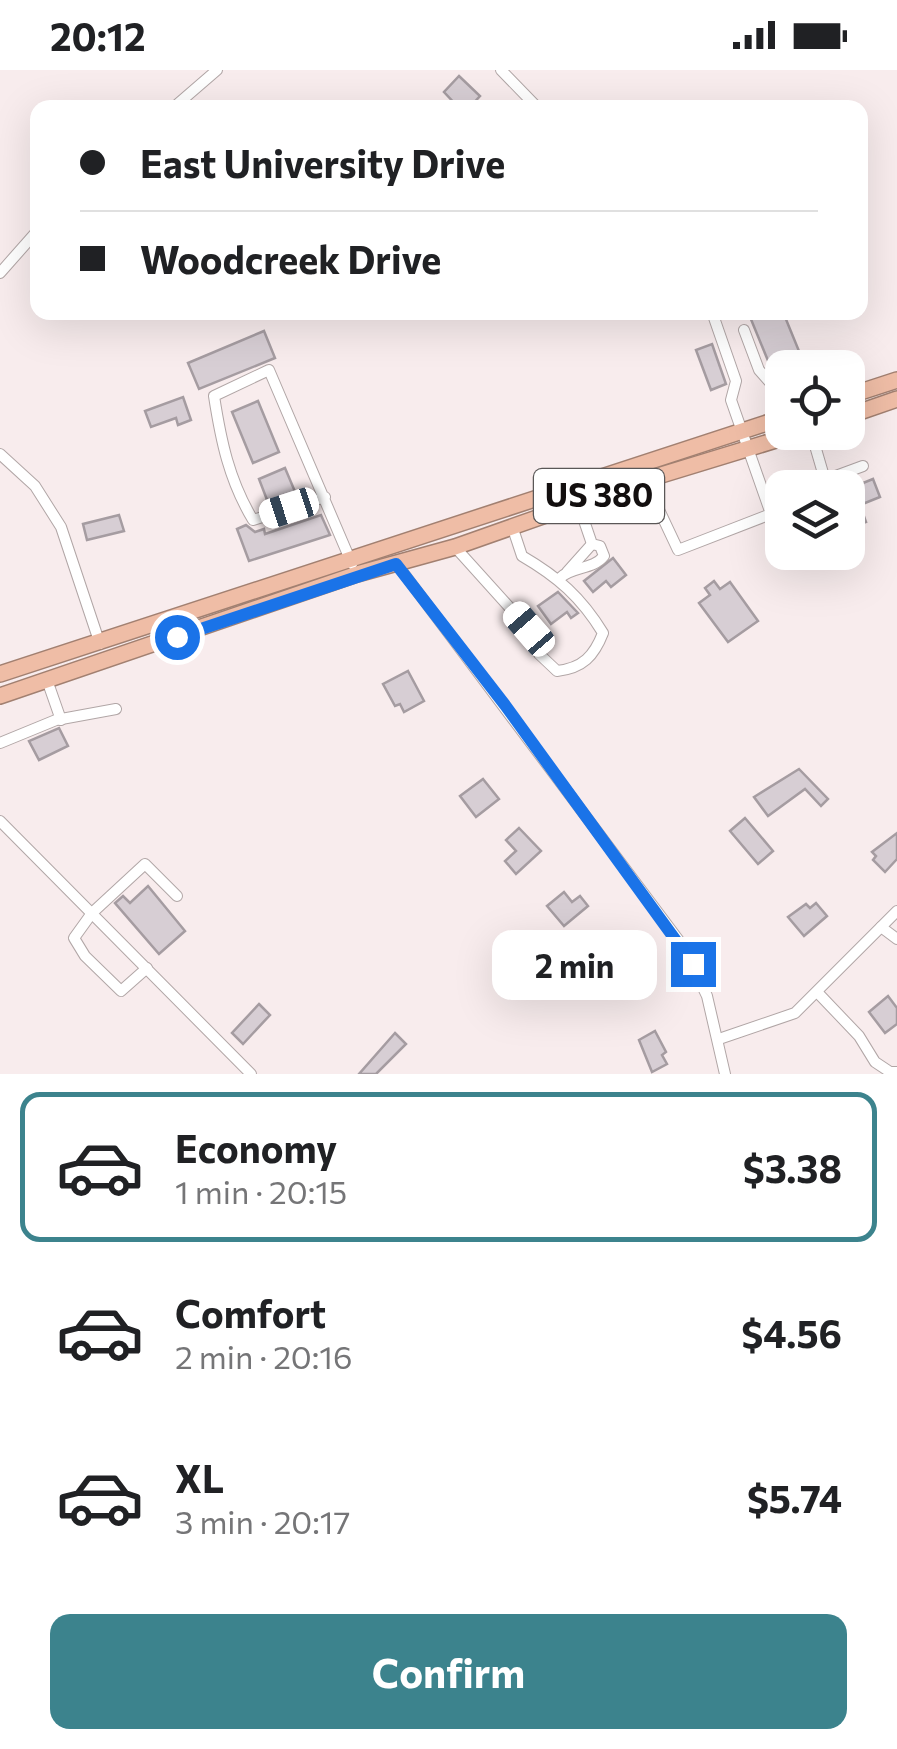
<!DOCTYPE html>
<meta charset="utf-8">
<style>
:root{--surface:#fff;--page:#f6f6f6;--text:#202124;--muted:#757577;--line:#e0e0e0;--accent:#3c838d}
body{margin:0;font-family:Commissioner,sans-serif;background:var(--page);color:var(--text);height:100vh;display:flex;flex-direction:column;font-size:38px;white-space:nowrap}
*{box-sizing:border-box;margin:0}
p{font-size:32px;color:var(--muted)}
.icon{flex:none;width:55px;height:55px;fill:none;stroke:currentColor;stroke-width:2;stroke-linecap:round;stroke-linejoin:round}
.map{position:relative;height:1004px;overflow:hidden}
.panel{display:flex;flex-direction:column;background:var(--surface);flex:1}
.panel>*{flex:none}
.guide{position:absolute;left:30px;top:30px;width:838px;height:220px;border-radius:20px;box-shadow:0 10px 40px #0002;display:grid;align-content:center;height:220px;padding:0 50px;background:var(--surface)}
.fabs{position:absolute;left:765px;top:280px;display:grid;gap:20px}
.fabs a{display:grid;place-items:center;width:100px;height:100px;border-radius:20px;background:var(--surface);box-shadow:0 10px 40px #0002;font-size:50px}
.end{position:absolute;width:45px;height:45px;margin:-22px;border:12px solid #1a73e8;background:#fff;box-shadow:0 0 0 5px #fff}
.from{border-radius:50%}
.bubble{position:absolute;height:70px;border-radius:20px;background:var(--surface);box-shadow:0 10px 40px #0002;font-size:32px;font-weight:700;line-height:70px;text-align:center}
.car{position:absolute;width:30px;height:60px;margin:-30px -15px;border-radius:12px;box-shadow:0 0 8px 2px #0007;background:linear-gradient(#fff 24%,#345 0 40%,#fff 0 76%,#345 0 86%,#fff 0)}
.guide b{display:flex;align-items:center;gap:35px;height:95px;font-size:38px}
.guide b+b{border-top:2px solid var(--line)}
.guide i{width:25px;height:25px;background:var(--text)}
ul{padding:18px 0 0;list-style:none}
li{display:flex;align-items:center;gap:30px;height:150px;margin:0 20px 15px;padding:0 30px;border:5px solid transparent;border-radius:20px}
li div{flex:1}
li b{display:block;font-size:38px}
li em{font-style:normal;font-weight:700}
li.current{border-color:var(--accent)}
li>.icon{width:90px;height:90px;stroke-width:1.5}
.button{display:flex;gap:20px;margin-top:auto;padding:20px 50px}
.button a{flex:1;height:115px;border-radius:20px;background:var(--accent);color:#fff;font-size:40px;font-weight:700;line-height:115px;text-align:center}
.status{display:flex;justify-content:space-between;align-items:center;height:70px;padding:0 50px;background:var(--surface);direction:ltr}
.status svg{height:28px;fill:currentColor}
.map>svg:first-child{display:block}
</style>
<div class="status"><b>20:12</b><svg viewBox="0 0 49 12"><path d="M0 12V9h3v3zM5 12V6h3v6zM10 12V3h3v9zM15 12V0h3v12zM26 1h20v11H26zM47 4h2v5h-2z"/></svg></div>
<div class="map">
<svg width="897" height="1004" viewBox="0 0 897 1004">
<rect width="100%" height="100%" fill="#f8eced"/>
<g fill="#d7ced4" stroke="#a59ca1" stroke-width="2.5">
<polygon points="459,6 480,26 469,38 459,38 444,22"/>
<polygon points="748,242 783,242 801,286 771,298"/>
<polygon points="264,261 275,288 199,319 188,293"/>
<polygon points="712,274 726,314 711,320 696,280"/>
<polygon points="183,327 191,350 178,355 176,348 151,357 145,341"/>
<polygon points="258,331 279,382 253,393 232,342"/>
<polygon points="285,398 296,424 269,435 259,409"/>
<polygon points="873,409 880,427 860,435 866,452 852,457 848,444 848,419"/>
<polygon points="119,445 124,461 87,470 83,454"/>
<polygon points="321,445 330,465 249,491 237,459 246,455 255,462 264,459 265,464"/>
<polygon points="613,488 626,505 611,517 606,511 593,522 584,511"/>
<polygon points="714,511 720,519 730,512 758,551 728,572 699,533 710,525 705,518"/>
<polygon points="558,522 578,543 571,548 567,542 551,554 538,536"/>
<polygon points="408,601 424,631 404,642 400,634 395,636 383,614"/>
<polygon points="59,658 68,676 39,690 29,671"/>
<polygon points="799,699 828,729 821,736 805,719 768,746 754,727"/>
<polygon points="483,709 499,729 476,747 460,726"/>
<polygon points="745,748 773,781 758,794 730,761"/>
<polygon points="519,758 541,781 516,804 505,791 516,781 506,770"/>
<polygon points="897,763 897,789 885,802 873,790 876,786 872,782"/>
<polygon points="148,816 185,861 159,884 115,833 123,826 130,833"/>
<polygon points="564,822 572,832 580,826 588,836 564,856 547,836"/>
<polygon points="816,833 827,846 804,866 788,847 806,834 810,838"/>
<polygon points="610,884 626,899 623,903 628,909 621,917 596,898"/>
<polygon points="888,926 897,938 897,954 885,963 869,942"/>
<polygon points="259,934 270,945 243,974 232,963"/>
<polygon points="655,961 666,982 662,985 667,994 652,1002 639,970"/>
<polygon points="395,963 406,974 376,1004 359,1004"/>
</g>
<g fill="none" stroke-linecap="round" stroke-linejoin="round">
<g stroke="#b1a6a6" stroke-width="12">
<g id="minor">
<polyline points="501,0 534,34"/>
<polyline points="173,38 217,0"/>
<polyline points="0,203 38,160"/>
<polyline points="744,260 759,300 774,317 782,340"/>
<polyline points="811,362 825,410 863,396"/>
<polyline points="0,384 35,416 61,457 100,574"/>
<polyline points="645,410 678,480 771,444 731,330 736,311 712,242"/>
<path d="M325,427l-72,23c-24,-40 -32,-79 -39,-124l55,-26 83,194"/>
<path d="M455,477l74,82 10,25 18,17c26,-3 37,-15 46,-38 -22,-36 -45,-56 -81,-77l-10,-30"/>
<polyline points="396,493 683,876 707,926 725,1004"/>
<polyline points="567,502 592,474"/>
<path d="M560,508c12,-12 33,-8 44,-22l-4,-10 -8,-2 -14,-41"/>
<polyline points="47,610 61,650"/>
<polyline points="0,673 56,650 116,639"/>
<polyline points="0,751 251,1004"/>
<polyline points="881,857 897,869"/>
<polyline points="147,898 121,921 85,886 74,868 92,843 145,794 177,826"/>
<polyline points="817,922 859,966 875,992 890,1002 897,1002"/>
<polyline points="719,969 795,943 897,841"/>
</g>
</g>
<g stroke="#a28071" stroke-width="18">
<g id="highway">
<polyline points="848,326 897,310"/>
<polyline points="848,346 897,329"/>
<polyline points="0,604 782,348"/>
<polyline points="0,626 357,504 455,477 645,410 802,362"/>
</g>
</g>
<use href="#minor" stroke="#fff" stroke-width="10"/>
<use href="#highway" stroke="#efbda6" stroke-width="15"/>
</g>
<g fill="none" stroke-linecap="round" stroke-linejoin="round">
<polyline stroke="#1a73e8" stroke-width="12" points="177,567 396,494 505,635 693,894"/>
</g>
<g text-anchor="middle" stroke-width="8" stroke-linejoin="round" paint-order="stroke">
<rect fill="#fff" stroke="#5a5757" stroke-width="2.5" x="534" y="399" width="130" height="54" rx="8"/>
<g font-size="32" font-weight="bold" fill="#130f0f">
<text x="599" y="437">US 380</text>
</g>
</g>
</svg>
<div class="fabs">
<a><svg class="icon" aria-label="locate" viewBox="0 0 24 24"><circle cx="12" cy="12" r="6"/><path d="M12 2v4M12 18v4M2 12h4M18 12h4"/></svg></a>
<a><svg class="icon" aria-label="layers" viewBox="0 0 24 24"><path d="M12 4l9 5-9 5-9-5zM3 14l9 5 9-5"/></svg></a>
</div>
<i class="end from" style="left:177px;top:567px"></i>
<i class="end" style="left:693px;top:894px"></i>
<div class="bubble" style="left:492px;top:860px;width:165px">2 min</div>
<i class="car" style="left:289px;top:438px;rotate:252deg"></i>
<i class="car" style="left:529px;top:559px;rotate:319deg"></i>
<div class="guide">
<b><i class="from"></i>East University Drive</b>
<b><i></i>Woodcreek Drive</b>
</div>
</div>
<section class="panel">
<ul>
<li class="current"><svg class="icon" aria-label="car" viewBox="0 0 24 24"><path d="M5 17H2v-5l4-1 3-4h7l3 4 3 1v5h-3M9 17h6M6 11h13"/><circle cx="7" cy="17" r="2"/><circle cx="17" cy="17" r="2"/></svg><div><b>Economy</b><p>1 min · 20:15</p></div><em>$3.38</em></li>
<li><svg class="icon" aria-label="car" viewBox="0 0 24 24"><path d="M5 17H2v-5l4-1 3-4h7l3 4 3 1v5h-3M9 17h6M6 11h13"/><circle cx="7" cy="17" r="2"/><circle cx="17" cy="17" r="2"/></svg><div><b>Comfort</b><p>2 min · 20:16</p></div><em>$4.56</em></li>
<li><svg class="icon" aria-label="car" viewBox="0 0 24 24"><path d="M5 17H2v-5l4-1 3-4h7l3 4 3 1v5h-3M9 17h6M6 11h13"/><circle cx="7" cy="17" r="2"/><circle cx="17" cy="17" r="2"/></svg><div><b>XL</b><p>3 min · 20:17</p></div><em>$5.74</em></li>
</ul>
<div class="button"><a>Confirm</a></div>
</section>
